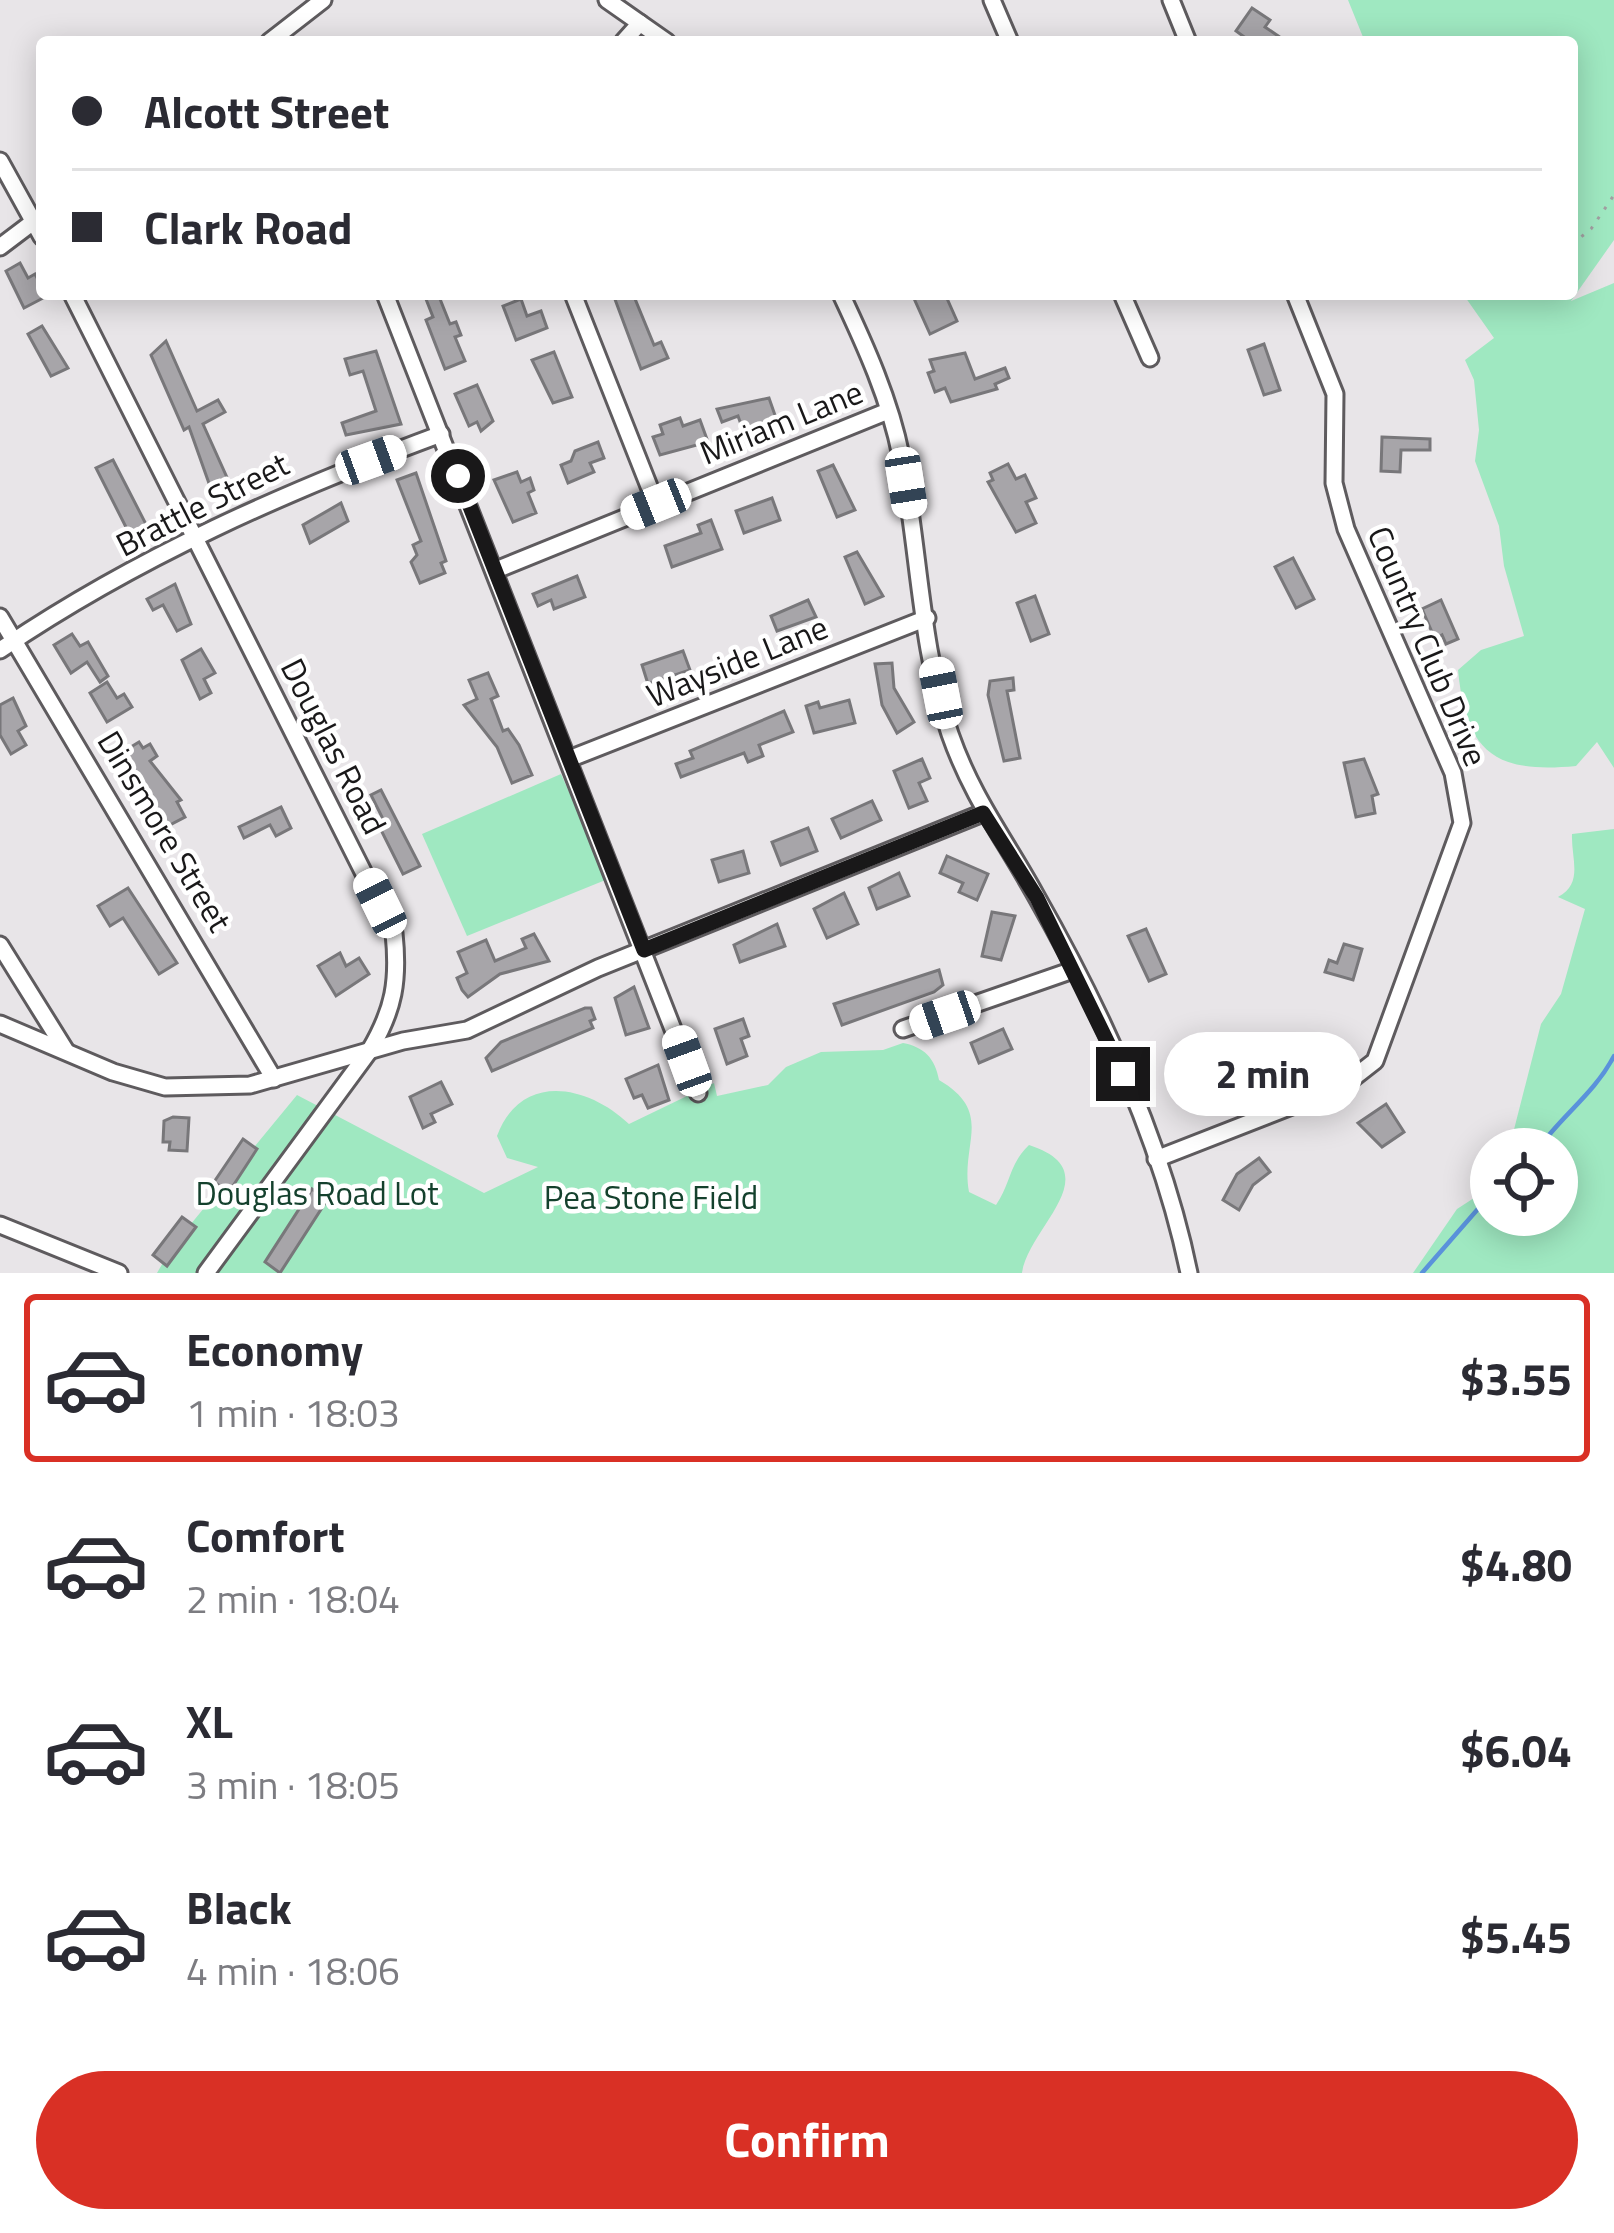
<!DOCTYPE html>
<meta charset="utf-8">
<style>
:root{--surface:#fff;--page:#f2f2f3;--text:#2b2b33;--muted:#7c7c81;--line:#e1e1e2;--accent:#d93025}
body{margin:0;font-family:"Titillium Web",sans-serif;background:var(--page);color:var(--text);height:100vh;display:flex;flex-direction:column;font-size:45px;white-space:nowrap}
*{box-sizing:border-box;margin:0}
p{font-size:39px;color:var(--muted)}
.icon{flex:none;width:66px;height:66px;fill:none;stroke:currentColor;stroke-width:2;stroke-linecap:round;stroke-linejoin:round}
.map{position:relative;height:1273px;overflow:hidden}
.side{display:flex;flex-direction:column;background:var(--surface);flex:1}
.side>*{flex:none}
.top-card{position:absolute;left:36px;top:36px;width:1542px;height:264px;border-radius:12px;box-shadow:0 6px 30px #0003;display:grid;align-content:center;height:264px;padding:0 36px;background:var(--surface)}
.fabs{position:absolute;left:1470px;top:1128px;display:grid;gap:24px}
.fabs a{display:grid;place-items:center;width:108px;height:108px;border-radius:50%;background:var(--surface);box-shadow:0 6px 30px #0003;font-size:60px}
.end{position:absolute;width:54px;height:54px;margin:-27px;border:15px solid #191819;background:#fff;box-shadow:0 0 0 6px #fff}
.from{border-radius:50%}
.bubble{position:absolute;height:84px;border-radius:42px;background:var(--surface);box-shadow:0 6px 30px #0003;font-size:39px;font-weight:700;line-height:84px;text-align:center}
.car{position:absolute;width:36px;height:72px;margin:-36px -18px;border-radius:15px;box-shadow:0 0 9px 3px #0007;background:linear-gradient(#fff 24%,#345 0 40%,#fff 0 76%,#345 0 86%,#fff 0)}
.top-card b{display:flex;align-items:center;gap:42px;height:114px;font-size:45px}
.top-card b+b{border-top:3px solid var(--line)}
.top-card i{width:30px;height:30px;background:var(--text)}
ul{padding:21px 0 0;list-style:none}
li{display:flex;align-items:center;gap:36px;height:168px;margin:0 24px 18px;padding:0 12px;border:6px solid transparent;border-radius:12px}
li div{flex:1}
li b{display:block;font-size:45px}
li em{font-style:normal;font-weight:700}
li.active{border-color:var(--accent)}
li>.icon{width:108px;height:108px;stroke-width:1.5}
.action{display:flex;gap:24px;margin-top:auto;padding:24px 36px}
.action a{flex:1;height:138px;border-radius:72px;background:var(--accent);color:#fff;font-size:48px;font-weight:700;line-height:138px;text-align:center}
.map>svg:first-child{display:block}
</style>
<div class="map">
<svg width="1614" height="1273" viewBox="0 0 1614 1273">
<rect width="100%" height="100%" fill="#e8e5e8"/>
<g fill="#9fe8c1">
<path d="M1348,0h266v240l-43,61 43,-18v485l-17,-26 -21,24c-83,8 -110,-15 -118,-96l23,-20 43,-14 -20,-70 -5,-40 -24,-65 4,-31 -5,-50 -9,-20 29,-22 -31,-44h109v-252h-207z"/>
<polygon points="561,774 608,879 467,936 422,834"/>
<path d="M1614,829v444h-201l44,-64 34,-22v28h66v-66h-48l32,-125 20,-30 24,-85 -27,-12c26,-14 13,-38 14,-63z"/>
<path d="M903,1043c21,4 32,15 36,37 56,33 21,63 30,112l27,13c15,-22 13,-41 33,-60 83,27 -1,82 -7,128h-865l15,-26 125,-152 187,98 54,-26 -31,-9 -10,-22c24,-65 91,-51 132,-12l85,-41 3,13 51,-11 18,-18 35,-15 62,-2z"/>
</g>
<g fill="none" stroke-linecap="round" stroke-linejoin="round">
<g stroke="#5a92db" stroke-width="4.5">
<path d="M1538,1149c24,-34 56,-55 76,-93"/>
<polyline points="1422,1273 1491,1194"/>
</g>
</g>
<g fill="#a7a5a9" stroke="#78777a" stroke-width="3">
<polygon points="1252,8 1270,20 1265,27 1287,42 1251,42 1236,31"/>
<polygon points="20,263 28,278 35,274 47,296 24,308 6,271"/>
<polygon points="424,294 438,294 450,324 456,322 461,335 455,337 465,361 445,369 426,320 433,317"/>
<polygon points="613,294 633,294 654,345 661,342 668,358 641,369"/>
<polygon points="912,294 945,294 957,321 930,334"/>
<polygon points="521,299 527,316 541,311 547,328 516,340 503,306"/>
<polygon points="42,326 68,368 51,376 28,334"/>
<polygon points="166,341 197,411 218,400 225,412 203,424 229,482 211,489 189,427 184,430 151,355"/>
<polygon points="1264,344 1280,390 1264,395 1248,350"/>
<polygon points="376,351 401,424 346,435 342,423 376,411 363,371 350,375 345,359"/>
<polygon points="554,352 572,397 553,403 532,360"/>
<polygon points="965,353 975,379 1005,368 1009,378 995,384 997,389 951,402 945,388 935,392 928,373 934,371 930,360"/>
<polygon points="477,385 493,421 481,431 477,422 469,426 455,394"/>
<polygon points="769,398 776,418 743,430 738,416 722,422 717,409"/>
<polygon points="680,418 683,426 700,420 708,442 660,455 653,437 663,434 660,425"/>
<polygon points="1382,437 1430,439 1430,450 1401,450 1400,472 1381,471"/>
<polygon points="598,442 604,458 590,463 594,472 568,483 561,465 571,461 575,451"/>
<polygon points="113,460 150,532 133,541 96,468"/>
<polygon points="1008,464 1016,479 1025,475 1036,498 1026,502 1036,523 1016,532 988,482 993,480 990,473"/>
<polygon points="833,465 855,510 837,517 818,471"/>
<polygon points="517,472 521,482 530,478 534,490 528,493 536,513 513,522 494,480"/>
<polygon points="416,473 446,561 441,563 445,573 420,583 411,562 417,555 413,545 421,541 397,480"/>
<polygon points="772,498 780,520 744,533 736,511"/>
<polygon points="341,503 348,521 310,543 303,525"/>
<polygon points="711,520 722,549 672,567 665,546 701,533 698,525"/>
<polygon points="857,552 883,596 865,604 845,557"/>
<polygon points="1293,558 1314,599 1296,608 1275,567"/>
<polygon points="577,576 585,597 554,609 551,600 538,606 533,594"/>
<polygon points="175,584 191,624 177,631 163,605 153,610 147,599"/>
<polygon points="1035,596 1049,634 1031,641 1017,603"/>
<polygon points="808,600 816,617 777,631 771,616"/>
<polygon points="1441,600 1458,639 1446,644 1442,635 1435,639 1422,609"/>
<polygon points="72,634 80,646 88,642 108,676 100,682 87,662 71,673 54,645"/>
<polygon points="201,649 215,673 204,679 211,693 200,699 182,660"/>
<polygon points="683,651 690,670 648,684 642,665"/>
<polygon points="892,663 894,688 914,722 897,733 882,705 875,664"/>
<polygon points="488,673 498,696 491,699 503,731 508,729 519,745 532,775 512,783 497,747 464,705 477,699 469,680"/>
<polygon points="1013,678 1014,690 1007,691 1020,758 1004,761 988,695 990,681"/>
<polygon points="107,682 117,698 124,694 132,707 107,722 90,693"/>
<polygon points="13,698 26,726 18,731 26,745 11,754 0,735 0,705"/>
<polygon points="849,700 855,723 814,733 806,706 818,702 820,708"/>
<polygon points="784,711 793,732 759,745 763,756 748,762 744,753 681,777 676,764 693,758 690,751"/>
<polygon points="139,742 143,748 150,744 157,756 150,761 181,800 177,802 185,817 164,828 121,753"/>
<polygon points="922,759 930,778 919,783 927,801 909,808 894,771"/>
<polygon points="1364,759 1378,794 1372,796 1375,813 1356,817 1344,763"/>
<polygon points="381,790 420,866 403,874 376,820 382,817 371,795"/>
<polygon points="872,801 881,820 841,838 832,819"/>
<polygon points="281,807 291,828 276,836 270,825 244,838 239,827"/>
<polygon points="808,828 817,851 781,865 772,842"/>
<polygon points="743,851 749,873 719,882 712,860"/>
<polygon points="947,856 988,874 977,900 959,892 963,883 940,873"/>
<polygon points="899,873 909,896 877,909 869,888"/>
<polygon points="128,888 177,963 159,974 123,918 110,926 98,906"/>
<polygon points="844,893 858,924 827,938 814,909"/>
<polygon points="992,912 1015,916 1001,960 982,956"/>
<polygon points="777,924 785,946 740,962 734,945"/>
<polygon points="1146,929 1166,974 1149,981 1128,936"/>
<polygon points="534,934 549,961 500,974 468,997 462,990 457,978 467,973 458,952 486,940 495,961 526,948 522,939"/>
<polygon points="1344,944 1362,949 1353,980 1325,972 1329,960 1337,963"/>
<polygon points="340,953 346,966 359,958 369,974 336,996 318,966"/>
<polygon points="939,970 943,985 934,992 842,1025 834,1004"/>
<polygon points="634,987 649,1028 626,1035 615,998"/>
<polygon points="585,1008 591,1008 595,1019 590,1021 593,1028 492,1071 486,1058 501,1042"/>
<polygon points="743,1019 749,1036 741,1039 747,1056 727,1064 715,1029"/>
<polygon points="1003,1029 1012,1049 979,1063 971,1043"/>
<polygon points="1188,1064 1220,1068 1217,1090 1185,1086"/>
<polygon points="658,1065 669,1100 648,1108 642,1095 634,1098 626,1079"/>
<polygon points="441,1082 452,1104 431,1114 435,1122 423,1128 410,1097"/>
<polygon points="1386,1104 1404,1132 1382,1147 1358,1123"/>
<polygon points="173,1117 189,1118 187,1151 169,1150 170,1142 163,1142 164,1121"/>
<polygon points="243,1139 257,1149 229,1192 214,1182"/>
<polygon points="1259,1158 1270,1172 1253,1185 1239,1210 1223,1200 1237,1174"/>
<polygon points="312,1189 327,1200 280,1273 265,1262"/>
<polygon points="182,1217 196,1227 167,1266 153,1255"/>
</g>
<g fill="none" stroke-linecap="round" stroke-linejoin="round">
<g stroke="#5e5b5e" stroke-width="21">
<g id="minor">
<polyline points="607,0 667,42"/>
<polyline points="992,0 1010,42"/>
<polyline points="1171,0 1188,42"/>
<polyline points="269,42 323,0"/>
<polyline points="623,42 640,23"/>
<polyline points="0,161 42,237"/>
<polyline points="0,247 41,216"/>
<path d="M72,294l322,639c5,48 0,76 -24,117l-164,223"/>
<polyline points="385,294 698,1093"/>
<polyline points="573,294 656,504"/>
<path d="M841,294c24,51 49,106 60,162 18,90 19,191 49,278 22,63 54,104 85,160 66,116 127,247 154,379"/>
<polyline points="1122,294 1150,358"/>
<polyline points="496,570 888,411"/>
<polyline points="0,617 274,1079"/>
<path d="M0,650c137,-93 287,-159 441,-216"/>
<polyline points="569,759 927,618"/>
<polyline points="0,945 66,1051"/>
<polyline points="0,1024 113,1072 165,1087 250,1085 403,1041 467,1030 598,968 983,813"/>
<polyline points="903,1029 1073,970"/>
<polyline points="1156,1159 1343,1086 1375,1061 1462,823 1453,773 1346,529 1334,483 1335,394 1295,294"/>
<polyline points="0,1225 119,1273"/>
</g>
</g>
<polyline stroke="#a19fa1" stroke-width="3" stroke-dasharray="3 9" stroke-linecap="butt" points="1572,244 1591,229 1614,195"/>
<use href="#minor" stroke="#fff" stroke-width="15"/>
</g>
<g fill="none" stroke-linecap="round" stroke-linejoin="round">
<polyline stroke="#191819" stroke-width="15" points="458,476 644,950 983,813 1037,898 1123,1074"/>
</g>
<g text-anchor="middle" stroke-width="9" stroke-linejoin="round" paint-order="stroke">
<g font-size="33" fill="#191819" stroke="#fff">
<text transform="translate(781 422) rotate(-22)" y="12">Miriam Lane</text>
<text transform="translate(202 504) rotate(-27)" y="12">Brattle Street</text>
<text transform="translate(1428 646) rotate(67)" y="12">Country Club Drive</text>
<text transform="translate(737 661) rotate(-22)" y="12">Wayside Lane</text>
<text transform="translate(334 746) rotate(63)" y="12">Douglas Road</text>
<text transform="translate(165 831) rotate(59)" y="12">Dinsmore Street</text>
</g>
<g font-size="33" fill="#14412d" stroke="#fff">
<text x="317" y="1205">Douglas Road Lot</text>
<text x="651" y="1209">Pea Stone Field</text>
</g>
</g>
</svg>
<div class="fabs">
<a><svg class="icon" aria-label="locate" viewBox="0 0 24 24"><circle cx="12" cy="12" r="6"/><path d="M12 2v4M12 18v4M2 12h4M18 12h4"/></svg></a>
</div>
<i class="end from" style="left:458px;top:476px"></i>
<i class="end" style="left:1123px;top:1074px"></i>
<div class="bubble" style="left:1164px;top:1032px;width:198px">2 min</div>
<i class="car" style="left:371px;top:460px;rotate:70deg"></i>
<i class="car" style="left:906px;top:483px;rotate:171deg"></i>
<i class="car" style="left:656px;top:504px;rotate:248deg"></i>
<i class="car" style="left:941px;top:693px;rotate:349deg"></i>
<i class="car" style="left:380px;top:903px;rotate:334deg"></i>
<i class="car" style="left:945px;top:1015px;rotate:251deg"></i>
<i class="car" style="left:687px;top:1061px;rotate:340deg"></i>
<div class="top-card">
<b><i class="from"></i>Alcott Street</b>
<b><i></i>Clark Road</b>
</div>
</div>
<section class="side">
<ul>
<li class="active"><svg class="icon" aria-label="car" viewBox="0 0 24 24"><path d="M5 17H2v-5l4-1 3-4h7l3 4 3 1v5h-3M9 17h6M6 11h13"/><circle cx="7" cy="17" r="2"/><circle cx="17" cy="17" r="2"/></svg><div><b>Economy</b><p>1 min · 18:03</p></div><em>$3.55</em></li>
<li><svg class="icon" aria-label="car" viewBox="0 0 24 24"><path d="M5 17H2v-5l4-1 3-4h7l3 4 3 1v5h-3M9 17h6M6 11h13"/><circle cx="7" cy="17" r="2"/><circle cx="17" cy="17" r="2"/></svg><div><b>Comfort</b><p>2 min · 18:04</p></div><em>$4.80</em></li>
<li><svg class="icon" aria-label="car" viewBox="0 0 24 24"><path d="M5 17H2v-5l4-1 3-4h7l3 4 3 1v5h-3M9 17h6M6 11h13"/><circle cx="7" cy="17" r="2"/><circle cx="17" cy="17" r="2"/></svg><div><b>XL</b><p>3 min · 18:05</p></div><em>$6.04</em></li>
<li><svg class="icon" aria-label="car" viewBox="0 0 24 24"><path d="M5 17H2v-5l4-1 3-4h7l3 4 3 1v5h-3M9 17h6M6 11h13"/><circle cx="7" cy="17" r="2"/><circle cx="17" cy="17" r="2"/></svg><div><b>Black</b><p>4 min · 18:06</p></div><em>$5.45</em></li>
</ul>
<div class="action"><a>Confirm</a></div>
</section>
